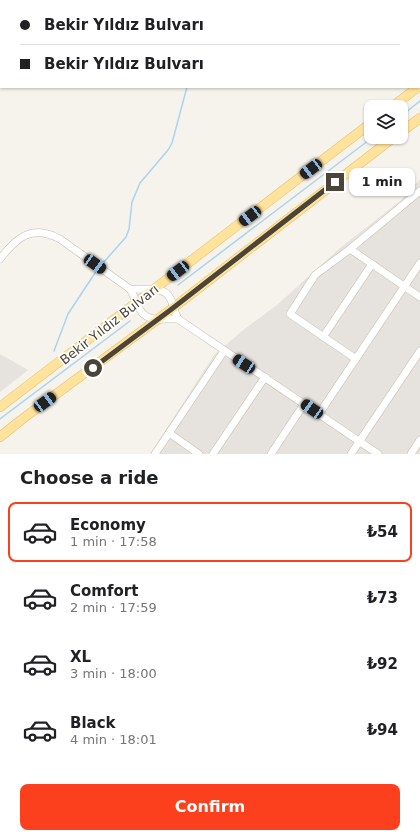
<!DOCTYPE html>
<meta charset="utf-8">
<style>
:root{--surface:#fff;--page:#f6f6f6;--text:#202124;--muted:#757577;--line:#e0e0e0;--accent:#fc3f1d}
body{margin:0;font-family:"DejaVu Sans",sans-serif;background:var(--page);color:var(--text);height:100vh;display:flex;flex-direction:column;font-size:15px;white-space:nowrap}
*{box-sizing:border-box;margin:0}
p{font-size:13px;color:var(--muted)}
.icon{flex:none;width:22px;height:22px;fill:none;stroke:currentColor;stroke-width:2;stroke-linecap:round;stroke-linejoin:round}
.map{position:relative;height:454px;overflow:hidden}
.panel{display:flex;flex-direction:column;background:var(--surface);flex:1}
.panel>*{flex:none}
.top-card{position:absolute;left:0px;top:0px;width:420px;height:88px;box-shadow:0 1px 3px #0004;display:grid;align-content:center;height:88px;padding:0 20px;background:var(--surface)}
.fabs{position:absolute;left:364px;top:100px;display:grid;gap:8px}
.fabs a{display:grid;place-items:center;width:44px;height:44px;border-radius:8px;background:var(--surface);box-shadow:0 1px 3px #0004;font-size:20px}
.end{position:absolute;width:18px;height:18px;margin:-9px;border:5px solid #4b4439;background:#fff;box-shadow:0 0 0 2px #fff}
.from{border-radius:50%}
.bubble{position:absolute;height:28px;border-radius:8px;background:var(--surface);box-shadow:0 1px 3px #0004;font-size:13px;font-weight:700;line-height:28px;text-align:center}
.car{position:absolute;width:12px;height:24px;margin:-12px -6px;border-radius:5px;box-shadow:0 0 3px 1px #0007;background:linear-gradient(#222 24%,#8ab4d8 0 40%,#222 0 76%,#8ab4d8 0 86%,#222 0)}
.top-card b{display:flex;align-items:center;gap:14px;height:38px;font-size:15px}
.top-card b+b{border-top:1px solid var(--line)}
.top-card i{width:10px;height:10px;background:var(--text)}
ul{padding:0;list-style:none}
li{display:flex;align-items:center;gap:12px;height:60px;margin:0 8px 6px;padding:0 12px;border:2px solid transparent;border-radius:8px}
li div{flex:1}
li b{display:block;font-size:15px}
li em{font-style:normal;font-weight:700}
li.current{border-color:var(--accent)}
li>.icon{width:36px;height:36px;stroke-width:1.5}
h2{padding:0 20px;font-size:18px;line-height:48px}
.button{display:flex;gap:8px;margin-top:auto;padding:8px 20px}
.button a{flex:1;height:46px;border-radius:8px;background:var(--accent);color:#fff;font-size:16px;font-weight:700;line-height:46px;text-align:center}
.map>svg:first-child{display:block}
</style>
<div class="map">
<svg width="420" height="454" viewBox="0 0 420 454">
<rect width="100%" height="100%" fill="#f6f3ec"/>
<g fill="#e6e2dd">
<polygon points="420,179 420,454 150,454 214,355 242,331 277,305 340,248 400,201"/>
<polygon points="0,354 28,370 0,392"/>
</g>
<g fill="none" stroke-linecap="round" stroke-linejoin="round">
<g stroke="#a9d4f2" stroke-width="1.5">
<polyline points="242,1 245,0"/>
<polyline points="401,116 420,101"/>
<polyline points="103,263 126,237 129,229 132,202 140,183 168,150 172,143 187,87"/>
<polyline points="178,285 373,137"/>
<polyline points="54,351 68,314 97,270"/>
<polyline points="0,419 130,321"/>
</g>
<g stroke="#c2bbae" stroke-width="8">
<g id="minor">
<polyline points="350,249 420,297"/>
<path d="M0,259c17,-22 32,-35 60,-20l70,50c4,6 5,13 9,19 8,16 25,10 39,11"/>
<path d="M130,289c13,2 33,-5 40,9 4,7 4,14 8,21l200,135"/>
<polyline points="323,337 372,264"/>
<polyline points="356,359 290,314 315,275 350,249 420,191"/>
<polyline points="319,414 420,263"/>
<polyline points="169,433 199,454"/>
<polyline points="155,454 224,351"/>
<polyline points="213,454 265,377"/>
<polyline points="271,454 304,404"/>
<polyline points="351,454 420,351"/>
<polyline points="411,454 420,440"/>
</g>
</g>
<g stroke="#e6c16a" stroke-width="10">
<g id="major">
<polyline points="392,107 418,87"/>
<polyline points="401,132 420,118"/>
<polyline points="0,407 371,123"/>
<polyline points="0,437 21,420 173,308 394,137"/>
</g>
</g>
<polyline stroke="#c4b79f" stroke-width="1" stroke-dasharray="2 2" stroke-linecap="butt" points="0,54 1,54"/>
<use href="#minor" stroke="#fff" stroke-width="7"/>
<use href="#major" stroke="#ffe39c" stroke-width="9"/>
</g>
<g fill="none" stroke-linecap="round" stroke-linejoin="round">
<polyline stroke="#4b4439" stroke-width="5" points="93,368 173,308 335,182"/>
</g>
<g text-anchor="middle" stroke-width="3.5" stroke-linejoin="round" paint-order="stroke">
<g font-size="13" fill="#4b4439" stroke="#fff">
<text transform="translate(109 324) rotate(-38)" y="5">Bekir Yıldız Bulvarı</text>
</g>
</g>
</svg>
<div class="fabs">
<a><svg class="icon" aria-label="layers" viewBox="0 0 24 24"><path d="M12 4l9 5-9 5-9-5zM3 14l9 5 9-5"/></svg></a>
</div>
<i class="end from" style="left:93px;top:368px"></i>
<i class="end" style="left:335px;top:182px"></i>
<div class="bubble" style="left:349px;top:168px;width:66px">1 min</div>
<i class="car" style="left:311px;top:169px;rotate:233deg"></i>
<i class="car" style="left:250px;top:216px;rotate:233deg"></i>
<i class="car" style="left:95px;top:264px;rotate:125deg"></i>
<i class="car" style="left:178px;top:271px;rotate:233deg"></i>
<i class="car" style="left:244px;top:364px;rotate:303deg"></i>
<i class="car" style="left:45px;top:402px;rotate:54deg"></i>
<i class="car" style="left:312px;top:409px;rotate:304deg"></i>
<div class="top-card">
<b><i class="from"></i>Bekir Yıldız Bulvarı</b>
<b><i></i>Bekir Yıldız Bulvarı</b>
</div>
</div>
<section class="panel">
<h2>Choose a ride</h2>
<ul>
<li class="current"><svg class="icon" aria-label="car" viewBox="0 0 24 24"><path d="M5 17H2v-5l4-1 3-4h7l3 4 3 1v5h-3M9 17h6M6 11h13"/><circle cx="7" cy="17" r="2"/><circle cx="17" cy="17" r="2"/></svg><div><b>Economy</b><p>1 min · 17:58</p></div><em>₺54</em></li>
<li><svg class="icon" aria-label="car" viewBox="0 0 24 24"><path d="M5 17H2v-5l4-1 3-4h7l3 4 3 1v5h-3M9 17h6M6 11h13"/><circle cx="7" cy="17" r="2"/><circle cx="17" cy="17" r="2"/></svg><div><b>Comfort</b><p>2 min · 17:59</p></div><em>₺73</em></li>
<li><svg class="icon" aria-label="car" viewBox="0 0 24 24"><path d="M5 17H2v-5l4-1 3-4h7l3 4 3 1v5h-3M9 17h6M6 11h13"/><circle cx="7" cy="17" r="2"/><circle cx="17" cy="17" r="2"/></svg><div><b>XL</b><p>3 min · 18:00</p></div><em>₺92</em></li>
<li><svg class="icon" aria-label="car" viewBox="0 0 24 24"><path d="M5 17H2v-5l4-1 3-4h7l3 4 3 1v5h-3M9 17h6M6 11h13"/><circle cx="7" cy="17" r="2"/><circle cx="17" cy="17" r="2"/></svg><div><b>Black</b><p>4 min · 18:01</p></div><em>₺94</em></li>
</ul>
<div class="button"><a>Confirm</a></div>
</section>
